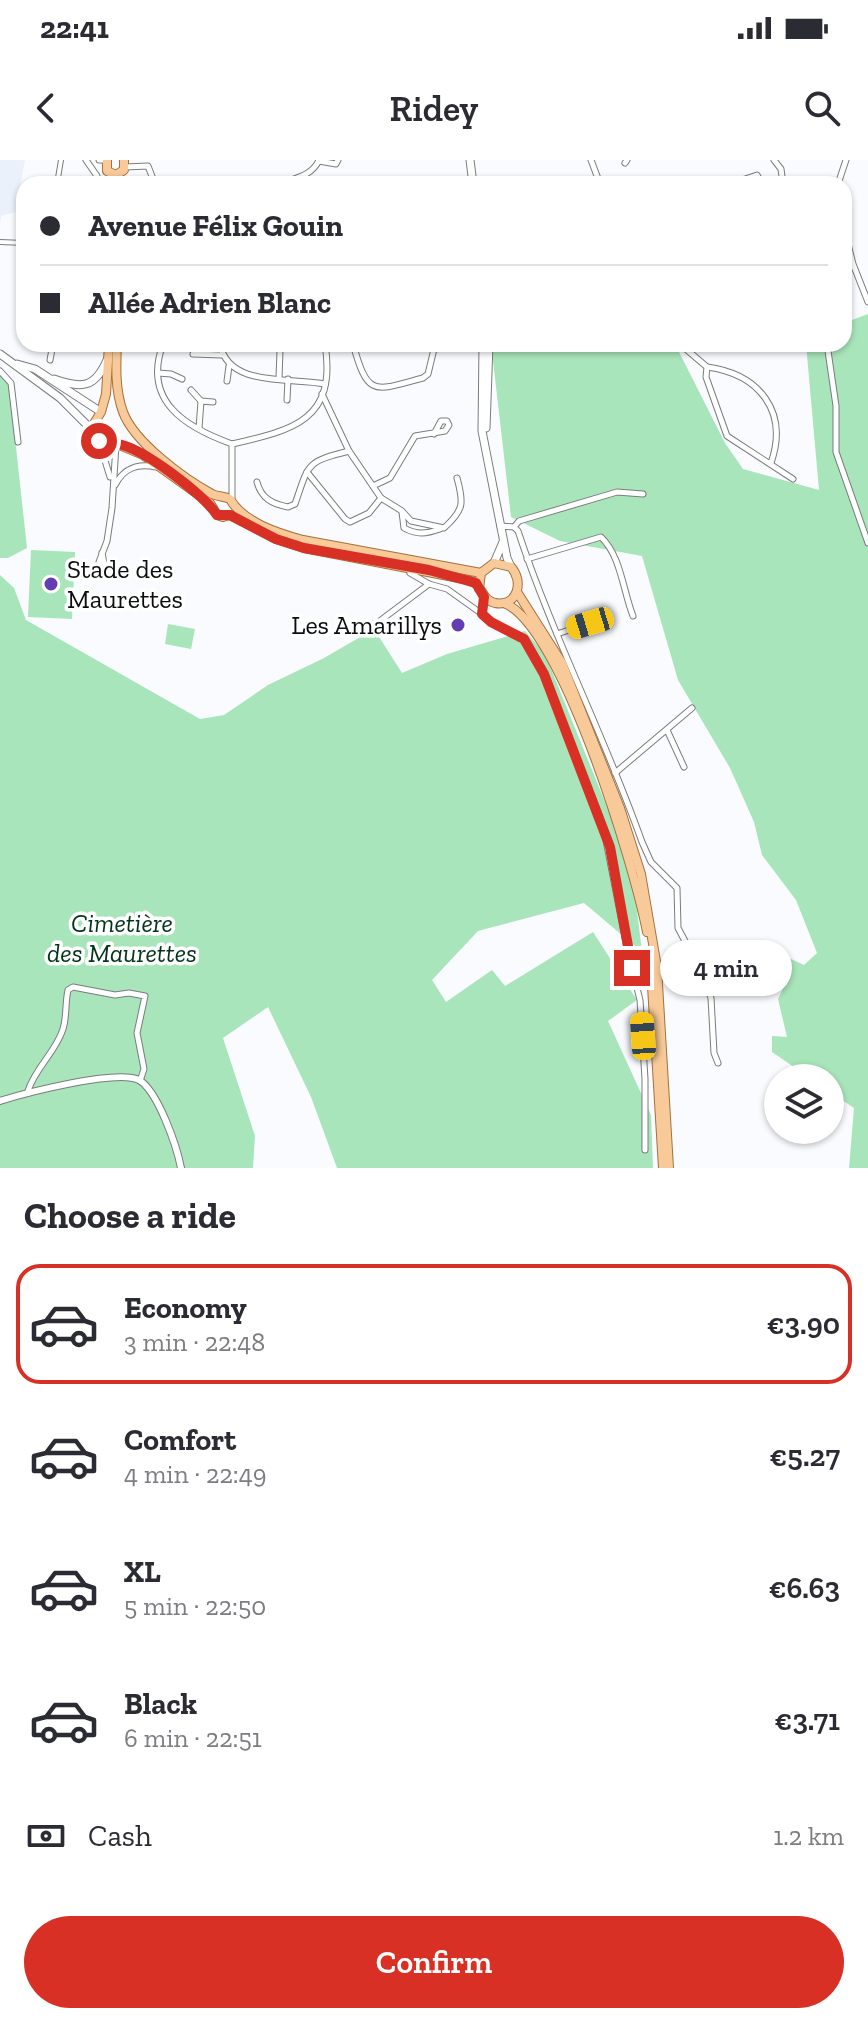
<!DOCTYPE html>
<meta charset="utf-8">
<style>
:root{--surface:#fff;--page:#f2f2f3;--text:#2b2b33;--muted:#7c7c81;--line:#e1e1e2;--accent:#d93025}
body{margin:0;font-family:"Zilla Slab",serif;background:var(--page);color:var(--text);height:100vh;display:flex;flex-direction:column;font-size:30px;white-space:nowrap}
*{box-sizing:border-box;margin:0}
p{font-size:26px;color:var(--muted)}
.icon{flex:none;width:44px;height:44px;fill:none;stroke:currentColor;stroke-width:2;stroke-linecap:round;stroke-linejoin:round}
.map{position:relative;height:1008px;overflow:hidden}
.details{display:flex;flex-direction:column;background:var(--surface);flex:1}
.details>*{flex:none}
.top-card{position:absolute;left:16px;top:16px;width:836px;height:176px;border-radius:24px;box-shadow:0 2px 6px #0004;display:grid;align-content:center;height:176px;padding:0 24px;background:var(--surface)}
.controls{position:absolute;left:764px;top:904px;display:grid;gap:16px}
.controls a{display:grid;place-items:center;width:80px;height:80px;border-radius:50%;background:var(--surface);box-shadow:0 2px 6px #0004;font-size:40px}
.end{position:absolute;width:36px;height:36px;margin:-18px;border:10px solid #d93025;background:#fff;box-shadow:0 0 0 4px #fff}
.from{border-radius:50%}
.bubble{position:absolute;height:56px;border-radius:28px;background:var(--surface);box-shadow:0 2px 6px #0004;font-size:26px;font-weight:600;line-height:56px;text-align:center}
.car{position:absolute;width:24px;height:48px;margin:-24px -12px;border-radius:10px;box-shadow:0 0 6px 2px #0007;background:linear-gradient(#f5c518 24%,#345 0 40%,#f5c518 0 76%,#345 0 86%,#f5c518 0)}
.top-card b{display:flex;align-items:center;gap:28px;height:76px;font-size:30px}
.top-card b+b{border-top:2px solid var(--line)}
.top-card i{width:20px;height:20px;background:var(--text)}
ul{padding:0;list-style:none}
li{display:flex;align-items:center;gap:24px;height:120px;margin:0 16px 12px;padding:0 8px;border:4px solid transparent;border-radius:24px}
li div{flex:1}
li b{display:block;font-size:30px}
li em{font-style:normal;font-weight:600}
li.active{border-color:var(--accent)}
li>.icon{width:72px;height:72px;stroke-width:1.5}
h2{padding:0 24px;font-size:36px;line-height:96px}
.pay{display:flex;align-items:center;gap:20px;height:88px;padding:0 24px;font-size:30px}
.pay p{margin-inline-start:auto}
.cta{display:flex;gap:16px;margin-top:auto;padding:16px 24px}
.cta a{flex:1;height:92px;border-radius:48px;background:var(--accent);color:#fff;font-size:32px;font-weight:600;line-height:92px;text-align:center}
.status{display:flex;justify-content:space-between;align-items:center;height:56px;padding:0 40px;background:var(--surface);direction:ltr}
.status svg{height:22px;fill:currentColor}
header{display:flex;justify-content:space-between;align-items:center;height:104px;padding:0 24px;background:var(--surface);font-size:36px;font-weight:600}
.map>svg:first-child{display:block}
</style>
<div class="status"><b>22:41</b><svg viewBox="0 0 49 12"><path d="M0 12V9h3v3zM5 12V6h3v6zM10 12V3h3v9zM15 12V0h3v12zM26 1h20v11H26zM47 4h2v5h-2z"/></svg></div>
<header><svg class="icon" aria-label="back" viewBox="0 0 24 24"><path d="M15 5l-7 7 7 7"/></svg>Ridey<svg class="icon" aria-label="search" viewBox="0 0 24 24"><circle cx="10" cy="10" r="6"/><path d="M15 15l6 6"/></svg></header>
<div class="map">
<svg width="868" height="1008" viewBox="0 0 868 1008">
<rect width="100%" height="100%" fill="#f9fbfe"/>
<polygon fill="#ebf1fb" points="0,0 25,0 15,52 1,56 0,63"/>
<g fill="#a9e5ba">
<polygon points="868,154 868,1008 849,1008 854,948 830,932 830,918 810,918 772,892 772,876 787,877 778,839 785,824 770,822 762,795 763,786 804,805 817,793 796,740 762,695 754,662 730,608 678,520 642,396 560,381 511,357 492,192 503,184 675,184 725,283 743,309 819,330 806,184 844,184 844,163"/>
<polygon points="0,215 9,223 27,388 8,398 0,398"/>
<polygon points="31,390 75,392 72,459 28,457"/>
<polygon points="0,415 14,428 26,460 200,559 224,555 268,525 324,498 374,469 402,513 447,494 525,471 545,494 618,674 635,734 642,792 584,743 478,771 432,820 446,842 492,810 505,826 593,772 637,840 608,861 651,955 653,1008 337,1008 311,937 268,847 223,878 255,976 253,1008 0,1008"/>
<polygon points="168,464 195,469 191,489 165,484"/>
</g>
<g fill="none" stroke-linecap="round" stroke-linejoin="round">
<g stroke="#7a7c7e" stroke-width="6">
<g id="pedestrian">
<polyline points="57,24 61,0"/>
<polyline points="0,82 24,83"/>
<polyline points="22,178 24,162"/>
</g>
</g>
<g stroke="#7a7c7e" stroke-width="7">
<g id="minor">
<polyline points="86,0 97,16 97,24"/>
<polyline points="99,0 103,0"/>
<polyline points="591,0 600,24"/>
<polyline points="774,0 781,9 783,24"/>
<polyline points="319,1 336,4 338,0"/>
<polyline points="625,3 627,0"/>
<polyline points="125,7 148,6 155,24"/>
<path d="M280,24c15,-6 32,-8 39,-24"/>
<polyline points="730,24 757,15 762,24"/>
<polyline points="838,24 846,0"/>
<polyline points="844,68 853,104 868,142"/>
<path d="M163,184c-21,57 22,83 69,100 62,-14 105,-24 93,-100"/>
<path d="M220,184c8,44 71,33 105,40"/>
<path d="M353,184c15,54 21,47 70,34l5,-4 6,-25 49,-5"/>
<polyline points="680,184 707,207 706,217 727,276 793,319"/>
<polyline points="827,184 836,246 836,292 868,383"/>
<polyline points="193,194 222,195"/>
<polyline points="50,200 53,184"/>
<path d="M707,207c52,7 82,44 64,96"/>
<polyline points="0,211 11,223 18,282"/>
<polyline points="158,213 171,214 182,219"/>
<polyline points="279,218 280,191"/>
<polyline points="227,221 229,206"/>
<polyline points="191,230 201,241"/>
<path d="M322,234l27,57 32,47 21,13 9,10 33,7c20,-18 20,-25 13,-50"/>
<polyline points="287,240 288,219"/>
<polyline points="199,268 201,241 213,242"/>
<polyline points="99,281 110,317"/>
<polyline points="116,285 112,348 107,381 99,402 101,410 116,412"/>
<polyline points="307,312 345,359 350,362 369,353 381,338"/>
<path d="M257,322c4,16 15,22 31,25l7,-3c14,-40 10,-42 54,-53"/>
<path d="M115,325c9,-17 22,-22 41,-18"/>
<polyline points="373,326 390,318 415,276 445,271 449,265 447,261 441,261 434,274"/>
<polyline points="232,339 232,284"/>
<path d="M402,352l2,16c13,7 22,6 36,1"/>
<path d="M500,366l14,1 4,4c35,106 87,206 124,311l9,20 26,26 1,40 22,41 11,29 3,55 4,10"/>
<polyline points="514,367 519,361 617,332 643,334"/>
<polyline points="102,393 104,403 113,411"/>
<path d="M527,399l74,-22c20,19 22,54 32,79"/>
<polyline points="410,413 429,424 447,429 482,454"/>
<polyline points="484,437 482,454 491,462 524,479 544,514 604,670 627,788 640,840 645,919 645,990"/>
<polyline points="372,472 381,460 429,424"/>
<polyline points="557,474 590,463"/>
<polyline points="667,570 684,607"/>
<polyline points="615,613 692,548"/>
<path d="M28,931c7,-23 28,-39 35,-62 4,-13 2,-26 5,-39l5,-3 42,8 14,-2 16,3 -8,37 7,36 -4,12"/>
</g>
</g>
<g stroke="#7a7c7e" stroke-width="8">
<path id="tertiary" d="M0,941c25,-8 117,-32 139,-21 19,11 38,67 42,88"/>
</g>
<g stroke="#7a7c7e" stroke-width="9">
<g id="secondary">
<polyline points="470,0 473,24"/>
<polyline points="483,184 482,271 507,398 511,407"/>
<polyline points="0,194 60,238 93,271"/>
<polyline points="17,204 35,209 101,252"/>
<path d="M54,219c28,10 41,9 53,-19"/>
<polyline points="486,268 489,184"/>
<polyline points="494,403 503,382"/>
</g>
</g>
<g stroke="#a3713c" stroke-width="10">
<g id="primary">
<polyline points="107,0 107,11 116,15 124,10 124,0"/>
<path d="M109,184l-3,50 -5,18 -8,13 6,16 11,4 7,-1 26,11 67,48 7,12 6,2 7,-2 46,24 28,9 160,31c2,0 11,4 12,5 8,7 7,16 19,19 23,4 29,-22 16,-36l-17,-4 -13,10 -2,16"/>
<path d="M117,184c-1,23 -2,46 6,68 11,30 61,67 89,82 7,3 12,2 18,5 13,23 47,34 73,41l178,33"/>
<polyline points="517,432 562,503 620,648 641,714 657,807 669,1008"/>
<path d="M504,443c58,22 131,266 143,329"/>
<polyline points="650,793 663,1008"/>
</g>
</g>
<use href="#pedestrian" stroke="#fff" stroke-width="4"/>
<use href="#minor" stroke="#fff" stroke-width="5"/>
<use href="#tertiary" stroke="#fff" stroke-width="6"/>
<use href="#secondary" stroke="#fff" stroke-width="7"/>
<use href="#primary" stroke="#f9ca99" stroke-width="8"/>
</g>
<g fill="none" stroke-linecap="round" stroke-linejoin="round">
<path stroke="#d93025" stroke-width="10" d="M99,281c8,4 11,2 18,3 25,3 87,51 100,71h13l46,24 28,9 125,22 47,13 8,14 -2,17 9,8 33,17 20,35 66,173 22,121"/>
</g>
<g fill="#643cb4" stroke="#fff" stroke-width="3">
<circle cx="51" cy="424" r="8"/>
<circle cx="458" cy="465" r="8"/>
</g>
<g text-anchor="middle" stroke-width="7" stroke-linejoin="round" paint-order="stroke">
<g font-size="26" fill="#0c0d0e" stroke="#fff" text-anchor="start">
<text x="67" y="418">Stade des<tspan x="67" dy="30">Maurettes</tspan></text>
<text x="442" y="474" text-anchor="end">Les Amarillys</text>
</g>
<g font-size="26" font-style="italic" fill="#033318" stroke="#fff">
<text x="122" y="772">Cimetière<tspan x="122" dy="30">des Maurettes</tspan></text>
</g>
</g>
</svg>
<div class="controls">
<a><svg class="icon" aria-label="layers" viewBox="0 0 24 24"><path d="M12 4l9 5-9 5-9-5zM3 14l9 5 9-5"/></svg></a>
</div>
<i class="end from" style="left:99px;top:281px"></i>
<i class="end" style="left:632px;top:808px"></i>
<div class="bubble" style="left:660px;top:780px;width:132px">4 min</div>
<i class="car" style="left:590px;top:463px;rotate:253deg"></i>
<i class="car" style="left:643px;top:876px;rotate:356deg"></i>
<div class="top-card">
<b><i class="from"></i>Avenue Félix Gouin</b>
<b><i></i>Allée Adrien Blanc</b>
</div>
</div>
<section class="details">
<h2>Choose a ride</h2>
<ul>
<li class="active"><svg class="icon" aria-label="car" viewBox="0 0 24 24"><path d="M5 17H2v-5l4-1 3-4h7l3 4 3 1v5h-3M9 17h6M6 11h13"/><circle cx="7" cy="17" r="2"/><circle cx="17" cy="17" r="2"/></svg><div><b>Economy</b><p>3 min · 22:48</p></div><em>€3.90</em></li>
<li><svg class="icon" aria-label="car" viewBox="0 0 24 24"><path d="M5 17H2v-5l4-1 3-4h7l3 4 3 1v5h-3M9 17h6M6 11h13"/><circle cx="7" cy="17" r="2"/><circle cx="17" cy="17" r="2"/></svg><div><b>Comfort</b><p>4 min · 22:49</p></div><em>€5.27</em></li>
<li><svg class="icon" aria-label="car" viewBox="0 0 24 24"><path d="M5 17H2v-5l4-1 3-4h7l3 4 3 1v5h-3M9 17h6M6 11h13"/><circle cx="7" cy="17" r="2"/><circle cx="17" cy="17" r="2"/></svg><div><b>XL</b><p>5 min · 22:50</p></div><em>€6.63</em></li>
<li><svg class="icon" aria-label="car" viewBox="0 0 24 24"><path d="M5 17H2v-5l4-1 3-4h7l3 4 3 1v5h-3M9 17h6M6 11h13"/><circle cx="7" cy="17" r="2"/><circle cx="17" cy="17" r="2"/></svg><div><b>Black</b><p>6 min · 22:51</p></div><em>€3.71</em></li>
</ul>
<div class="pay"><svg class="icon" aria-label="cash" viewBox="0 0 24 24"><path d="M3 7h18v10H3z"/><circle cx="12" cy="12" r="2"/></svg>Cash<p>1.2 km</p></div>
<div class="cta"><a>Confirm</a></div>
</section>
